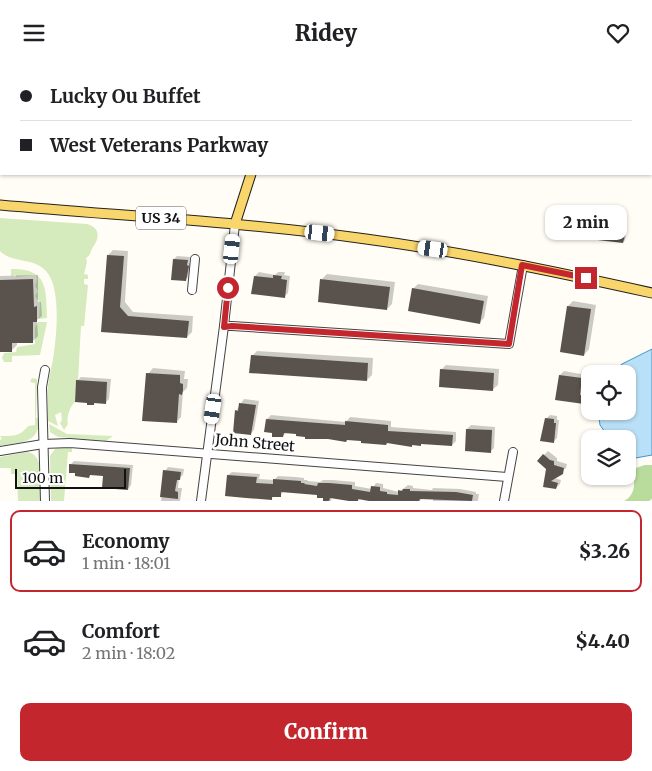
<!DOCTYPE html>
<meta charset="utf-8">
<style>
:root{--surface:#fff;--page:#f2f2f2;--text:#202124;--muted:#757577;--line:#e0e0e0;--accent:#c4262e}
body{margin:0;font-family:Merriweather,serif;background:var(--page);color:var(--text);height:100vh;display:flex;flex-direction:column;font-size:19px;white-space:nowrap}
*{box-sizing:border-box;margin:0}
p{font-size:16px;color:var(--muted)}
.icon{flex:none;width:28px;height:28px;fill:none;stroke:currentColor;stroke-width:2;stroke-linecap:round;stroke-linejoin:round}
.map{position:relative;height:436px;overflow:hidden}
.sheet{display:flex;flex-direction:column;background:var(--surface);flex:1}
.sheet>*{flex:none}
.hud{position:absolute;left:0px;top:0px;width:652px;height:110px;box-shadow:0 1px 4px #0004;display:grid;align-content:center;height:110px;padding:0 20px;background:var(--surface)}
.buttons{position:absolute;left:581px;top:300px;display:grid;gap:10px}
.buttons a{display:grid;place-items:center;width:55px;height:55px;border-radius:10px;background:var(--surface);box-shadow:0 1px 4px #0004;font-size:25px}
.scale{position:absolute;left:15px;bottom:12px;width:111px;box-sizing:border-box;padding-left:5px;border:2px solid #111;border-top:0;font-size:14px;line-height:18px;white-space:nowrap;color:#111;-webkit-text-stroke:4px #fff;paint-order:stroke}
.end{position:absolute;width:22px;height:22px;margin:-11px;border:6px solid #c4262e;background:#fff;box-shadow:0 0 0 2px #fff}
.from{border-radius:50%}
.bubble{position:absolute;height:35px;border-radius:10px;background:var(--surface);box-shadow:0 1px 4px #0004;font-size:16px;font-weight:800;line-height:35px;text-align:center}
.car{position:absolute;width:15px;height:30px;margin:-15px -8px;border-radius:6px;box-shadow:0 0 4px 1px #0007;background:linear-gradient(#fff 24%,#345 0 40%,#fff 0 76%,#345 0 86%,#fff 0)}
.hud b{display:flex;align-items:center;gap:18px;height:48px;font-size:19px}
.hud b+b{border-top:1px solid var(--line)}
.hud i{width:12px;height:12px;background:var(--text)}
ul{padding:9px 0 0;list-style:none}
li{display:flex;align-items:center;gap:15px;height:82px;margin:0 10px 8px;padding:0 10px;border:2px solid transparent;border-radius:10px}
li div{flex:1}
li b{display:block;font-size:19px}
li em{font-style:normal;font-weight:800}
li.selected{border-color:var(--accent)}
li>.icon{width:45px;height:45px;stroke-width:1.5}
.cta{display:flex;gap:10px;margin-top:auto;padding:10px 20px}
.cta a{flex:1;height:58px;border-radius:10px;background:var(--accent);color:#fff;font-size:20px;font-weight:800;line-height:58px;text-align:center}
header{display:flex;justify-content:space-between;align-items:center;height:65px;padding:0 20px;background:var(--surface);font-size:22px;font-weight:800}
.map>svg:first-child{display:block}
</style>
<header><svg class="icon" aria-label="menu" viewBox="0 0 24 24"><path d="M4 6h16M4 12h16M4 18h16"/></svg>Ridey<svg class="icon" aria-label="heart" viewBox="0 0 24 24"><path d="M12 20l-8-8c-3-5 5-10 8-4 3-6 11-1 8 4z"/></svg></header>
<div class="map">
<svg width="652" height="436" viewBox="0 0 652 436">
<rect width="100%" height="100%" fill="#fffdf5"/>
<g fill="#d5ebbd">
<path d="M0,153l87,6c13,4 13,13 6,23 -3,5 -2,8 -7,11l1,4 -3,12 4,1v4h-4v5l4,1 -4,41h-3l-3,54h-2l-1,22c-5,4 -9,16 -7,22l-4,6 -4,-7 2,-3 -1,-8 -6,3 3,11 -10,-5c0,-12 -1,-23 0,-35 1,-11 5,-23 6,-34 3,-21 7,-67 -9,-82 -13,-13 -32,-6 -45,-19z"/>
<path d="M11,204c37,-1 35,20 36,49l-8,1 1,-16 -5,-7 3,-5 -3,-5 2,-7 -1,-4 -20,2v-2l-5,1z"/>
<polygon points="38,257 47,257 40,290 12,291 12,297 4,297 2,293 4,288 16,287 17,282 35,279 35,263"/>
<path d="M32,313l5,1 -1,39h3c1,26 -19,24 -39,28v-6l2,-1 -2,-3c12,0 20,1 28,-10l7,-1v-42l-5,-1z"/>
<polygon points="49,359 67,369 113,371 106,376 58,372 50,367"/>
<polygon points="59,382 72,382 72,387 68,387 64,436 51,436 50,391 55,384"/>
<path d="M26,387c20,1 14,34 15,49h-23l-1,-27h-6v-6h-11v-11z"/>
</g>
<path fill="#b9dc9c" d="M645,400h7v34l-3,2h-25c12,-6 11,-19 9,-32z"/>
<polygon fill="#b9e0f7" stroke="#3f96cf" points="652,284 652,390 630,394 628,393 628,374 610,374 600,360 598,346 628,346 628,309 610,309 622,299"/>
<g fill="#0003">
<polygon points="359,0 359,1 343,1"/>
<polygon points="594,162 626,168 625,175 623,177 592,165"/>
<polygon points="113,185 128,186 125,237 133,247 193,251 192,267 187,272 103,266 108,190"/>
<polygon points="177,191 190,192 189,198 191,198 188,212 185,215 174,194"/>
<polygon points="259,207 275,210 278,207 285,207 284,210 290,211 288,228 284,232 255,211"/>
<polygon points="327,209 395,217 392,239 387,244 322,214"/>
<polygon points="38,210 38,237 41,237 42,251 37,255 38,271 32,277 17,277 17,280 12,285 0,285 0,211"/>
<polygon points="418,219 488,231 484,253 479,258 413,224"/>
<polygon points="573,236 596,240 589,284 584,290 568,241"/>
<polygon points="257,286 373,293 372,310 367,315 252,291"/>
<polygon points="446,300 499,304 498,320 492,325 441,305"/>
<polygon points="153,303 185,306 184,314 188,314 187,323 183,327 181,352 176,357 148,309"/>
<polygon points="564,306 586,310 583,326 588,327 587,334 583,338 557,334 560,310"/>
<polygon points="81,312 111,314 109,334 106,337 96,337 94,339 77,316"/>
<polygon points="244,334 259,336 254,365 250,369 236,346"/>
<polygon points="271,350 346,357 350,352 391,356 391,362 456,367 456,376 452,380 422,377 411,381 388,377 306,371 298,368 287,367 283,371 267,354"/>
<polygon points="550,350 557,351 557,355 559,355 557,373 553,377 546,354"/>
<polygon points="471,360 495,362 494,383 490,387 467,364"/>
<polygon points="548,386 557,393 557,396 567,399 566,403 554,413 561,415 560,419 556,423 545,421 547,404 538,396"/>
<polygon points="74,396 133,400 131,420 128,424 105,409 92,408 89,411 71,399"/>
<polygon points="168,402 184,404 183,410 179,413 178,423 182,423 180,436 161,436 165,406"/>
<polygon points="232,407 260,409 259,414 274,415 278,411 296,412 304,413 304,415 308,415 307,416 320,417 323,415 333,415 355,417 355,421 372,424 376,418 383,419 383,423 399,427 408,420 413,421 413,423 432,425 433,423 460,424 476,427 476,429 479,429 478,436 433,436 433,434 422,433 420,436 370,436 361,433 358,436 352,436 332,432 331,436 324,436 324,432 318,429 284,426 280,431 274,431 271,434 228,410"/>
</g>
<g fill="#5a524d">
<polygon points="590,164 625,170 623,178 589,174"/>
<polygon points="107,190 124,191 120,242 128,251 189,256 187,273 101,267"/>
<polygon points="173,194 188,195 187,200 189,201 186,216 171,215"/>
<polygon points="273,210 282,211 281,214 287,215 285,233 251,229 254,211 273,213"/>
<polygon points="33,214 34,242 37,241 37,257 33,257 33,278 12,278 12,287 0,287 0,215"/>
<polygon points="320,214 390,222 387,245 318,237"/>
<polygon points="412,223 484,236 480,259 408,246"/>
<polygon points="567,241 591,244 584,291 560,287"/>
<polygon points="251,290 368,298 367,316 249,308"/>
<polygon points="440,304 494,308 493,326 439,322"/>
<polygon points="146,308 180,310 180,318 183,319 183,325 182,330 179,329 177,358 142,356"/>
<polygon points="559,310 582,313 580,330 585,330 584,339 555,335"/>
<polygon points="76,315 107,317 106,339 94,338 94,340 87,340 87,338 75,337"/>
<polygon points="239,338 256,340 251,370 233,368 235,345 238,346"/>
<polygon points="545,353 554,354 554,358 556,358 554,378 540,376"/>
<polygon points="266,354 345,360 345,356 388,360 388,366 453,370 452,381 421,379 421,381 412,380 412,382 387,378 386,380 361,378 361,376 347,375 346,377 328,374 305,374 305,372 296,371 296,369 284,368 283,372 272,372 272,368 264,367"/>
<polygon points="466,364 492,365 491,388 465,386"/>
<polygon points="543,389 550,395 554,396 554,400 564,403 563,409 551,416 558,418 556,424 543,422 546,404 537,396"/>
<polygon points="69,399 130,403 128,425 102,423 103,411 90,410 89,413 75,411 75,408 69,408"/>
<polygon points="163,405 181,407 180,415 177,415 175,426 178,427 178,434 160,432"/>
<polygon points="227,410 257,412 256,418 273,419 273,414 301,416 301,418 305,418 304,419 317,421 318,418 329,418 352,420 352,424 370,427 371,421 380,422 380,426 387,427 387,429 398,430 398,425 402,426 403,424 410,424 410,426 456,427 473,430 472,436 420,434 419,436 369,436 358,434 358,436 349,436 330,433 329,436 323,436 323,433 317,433 317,430 281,427 281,432 272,432 272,435 246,433 225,431"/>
</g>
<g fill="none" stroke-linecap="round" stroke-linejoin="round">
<g stroke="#444" stroke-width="10">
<g id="minor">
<polyline points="182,1 183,0"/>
<polyline points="0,20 1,20"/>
<polyline points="192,225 195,194"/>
<polyline points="224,261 232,261 509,279 523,200"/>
<polyline points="45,305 42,322 45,436"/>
<polyline points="0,386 43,379 70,378 507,412"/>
<polyline points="201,436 224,261 235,159"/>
<polyline points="504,436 513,387"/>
</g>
</g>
<g stroke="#222" stroke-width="11">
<g id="major">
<polyline points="289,1 289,0"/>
<path d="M0,140c122,11 244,17 366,34 96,13 191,33 286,54"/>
<polyline points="235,159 251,109"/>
</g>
</g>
<use href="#minor" stroke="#fff" stroke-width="8"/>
<use href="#major" stroke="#f9d66b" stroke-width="9"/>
</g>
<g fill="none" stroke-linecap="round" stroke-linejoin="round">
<polyline stroke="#c4262e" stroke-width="6" points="228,223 224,262 232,261 509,279 522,200 586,213"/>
</g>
<g text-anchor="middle" stroke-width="5" stroke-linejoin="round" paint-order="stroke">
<rect fill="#fff" stroke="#585858" stroke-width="1" x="136" y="141.5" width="50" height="23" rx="4"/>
<g font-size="14" font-weight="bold" fill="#111">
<text x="161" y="158">US 34</text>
</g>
<g font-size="15" fill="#111" stroke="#fff">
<text transform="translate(255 378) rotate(5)" y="5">John Street</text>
</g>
</g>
</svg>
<div class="buttons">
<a><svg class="icon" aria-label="locate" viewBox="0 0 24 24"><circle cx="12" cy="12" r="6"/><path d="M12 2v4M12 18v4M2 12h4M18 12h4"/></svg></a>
<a><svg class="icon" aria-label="layers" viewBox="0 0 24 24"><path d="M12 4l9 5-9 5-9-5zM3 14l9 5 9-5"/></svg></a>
</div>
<div class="scale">100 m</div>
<i class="end from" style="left:228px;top:223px"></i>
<i class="end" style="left:586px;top:213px"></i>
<div class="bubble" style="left:545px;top:140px;width:82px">2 min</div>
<i class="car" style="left:320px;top:168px;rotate:96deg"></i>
<i class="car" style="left:232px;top:184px;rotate:6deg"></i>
<i class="car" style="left:433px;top:184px;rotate:278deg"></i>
<i class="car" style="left:213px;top:344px;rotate:188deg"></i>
<div class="hud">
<b><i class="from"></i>Lucky Ou Buffet</b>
<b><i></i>West Veterans Parkway</b>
</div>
</div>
<section class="sheet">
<ul>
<li class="selected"><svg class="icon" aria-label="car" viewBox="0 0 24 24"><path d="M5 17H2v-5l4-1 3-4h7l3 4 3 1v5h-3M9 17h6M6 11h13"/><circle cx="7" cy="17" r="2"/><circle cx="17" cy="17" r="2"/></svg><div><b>Economy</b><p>1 min · 18:01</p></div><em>$3.26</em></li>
<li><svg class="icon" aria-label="car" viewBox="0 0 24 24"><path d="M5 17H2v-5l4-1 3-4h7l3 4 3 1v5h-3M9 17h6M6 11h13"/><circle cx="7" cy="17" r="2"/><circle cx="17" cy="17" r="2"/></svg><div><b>Comfort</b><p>2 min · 18:02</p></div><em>$4.40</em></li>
</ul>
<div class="cta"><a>Confirm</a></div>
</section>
